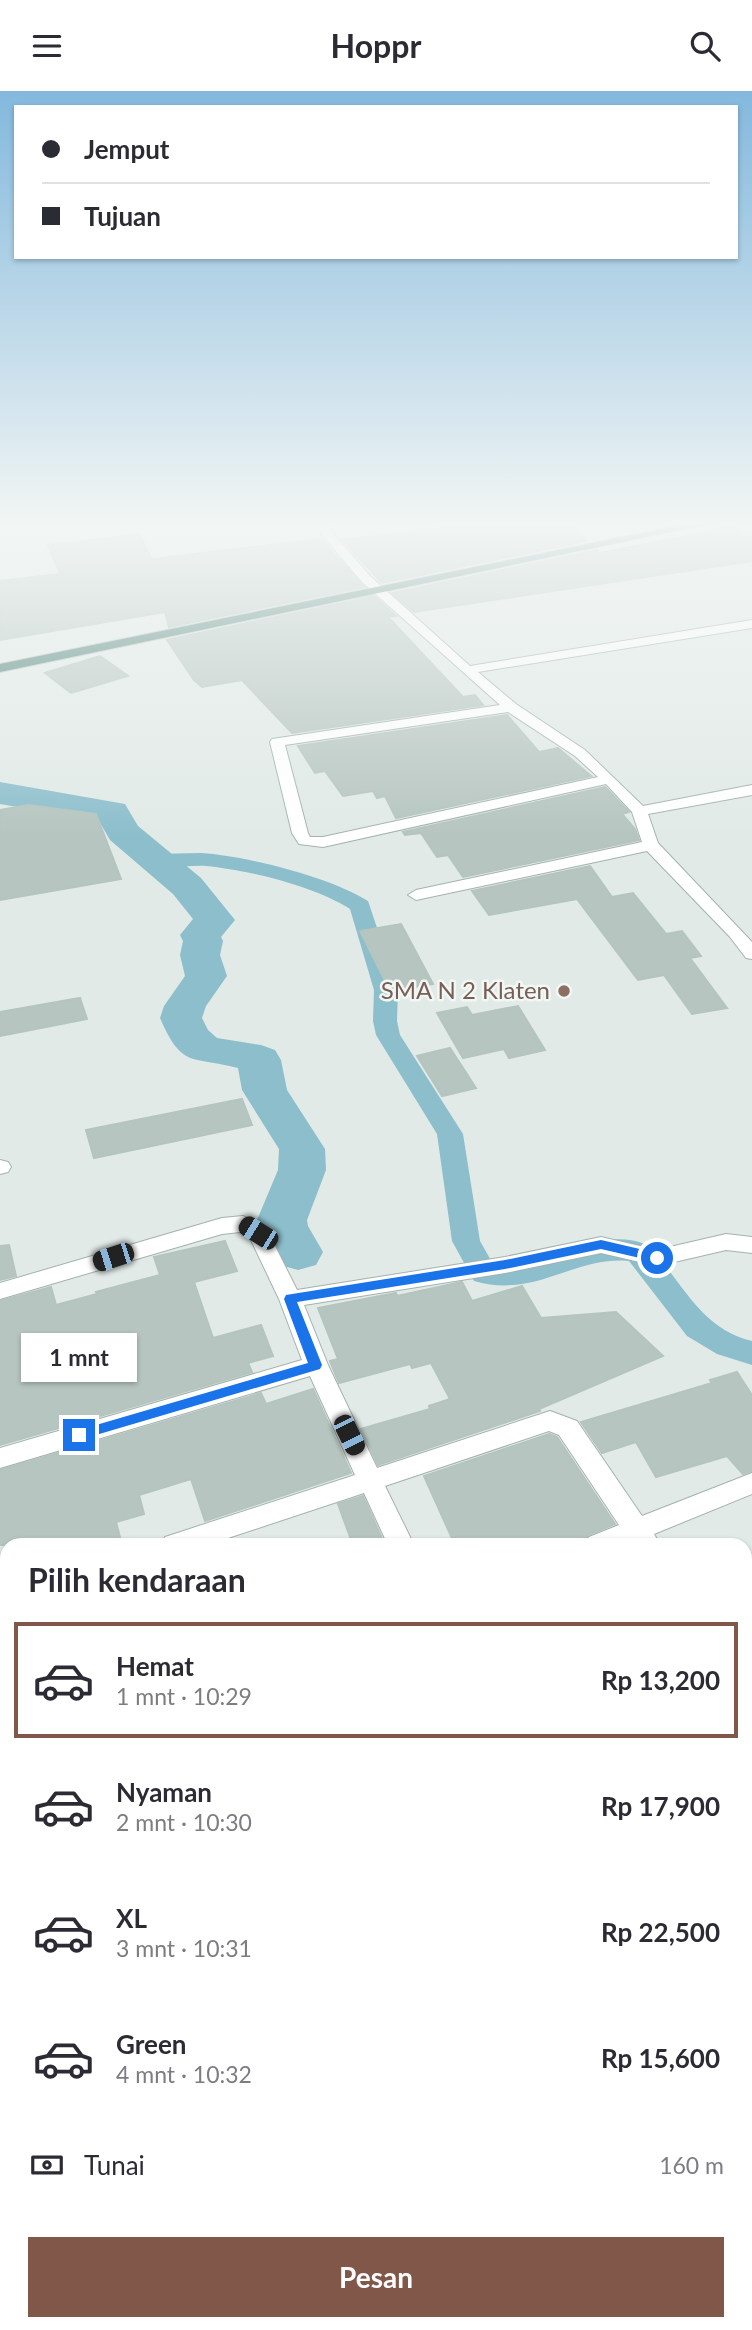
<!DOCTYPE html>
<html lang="id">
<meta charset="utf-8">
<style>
:root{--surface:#fff;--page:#f2f2f3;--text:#2b2b33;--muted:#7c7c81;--line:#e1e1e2;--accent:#805748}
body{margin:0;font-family:Lato,sans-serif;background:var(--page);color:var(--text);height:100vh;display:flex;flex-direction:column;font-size:26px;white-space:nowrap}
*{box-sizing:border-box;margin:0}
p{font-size:23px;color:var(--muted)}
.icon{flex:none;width:38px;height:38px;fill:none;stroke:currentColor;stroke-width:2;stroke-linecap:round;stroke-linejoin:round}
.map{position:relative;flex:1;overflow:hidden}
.drawer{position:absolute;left:0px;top:1447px;width:752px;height:793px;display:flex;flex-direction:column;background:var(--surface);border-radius:21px 21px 0 0;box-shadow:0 2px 5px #0004}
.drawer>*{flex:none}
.banner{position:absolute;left:14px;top:14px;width:724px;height:154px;border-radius:0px;box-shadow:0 2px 5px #0004;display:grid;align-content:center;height:154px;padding:0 28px;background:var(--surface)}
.end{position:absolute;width:32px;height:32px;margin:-16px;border:9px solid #1a73e8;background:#fff;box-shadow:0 0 0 4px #fff}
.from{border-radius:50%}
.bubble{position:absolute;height:49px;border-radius:0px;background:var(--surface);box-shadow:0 2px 5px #0004;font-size:23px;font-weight:700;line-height:49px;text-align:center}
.car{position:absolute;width:21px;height:42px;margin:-21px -10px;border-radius:9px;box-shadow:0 0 5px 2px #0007;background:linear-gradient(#222 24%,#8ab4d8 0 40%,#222 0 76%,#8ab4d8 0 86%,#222 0)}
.banner b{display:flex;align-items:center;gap:24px;height:66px;font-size:26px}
.banner b+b{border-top:2px solid var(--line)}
.banner i{width:18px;height:18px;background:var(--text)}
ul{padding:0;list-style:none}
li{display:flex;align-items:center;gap:21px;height:116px;margin:0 14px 10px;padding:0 14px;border:4px solid transparent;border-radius:0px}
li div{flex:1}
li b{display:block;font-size:26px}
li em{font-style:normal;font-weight:700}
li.selected{border-color:var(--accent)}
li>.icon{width:63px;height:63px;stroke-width:1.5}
h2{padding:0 28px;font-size:32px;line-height:84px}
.pay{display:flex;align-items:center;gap:18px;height:77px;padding:0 28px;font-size:26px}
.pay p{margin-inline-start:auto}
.cta{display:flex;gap:14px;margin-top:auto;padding:14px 28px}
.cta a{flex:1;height:80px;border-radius:0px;background:var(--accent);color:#fff;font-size:28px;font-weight:700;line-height:80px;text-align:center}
header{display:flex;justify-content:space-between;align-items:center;height:91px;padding:0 28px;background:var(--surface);font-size:32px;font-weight:700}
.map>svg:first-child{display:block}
</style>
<header><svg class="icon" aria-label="menu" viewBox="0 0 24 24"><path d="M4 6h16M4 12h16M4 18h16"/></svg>Hoppr<svg class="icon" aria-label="search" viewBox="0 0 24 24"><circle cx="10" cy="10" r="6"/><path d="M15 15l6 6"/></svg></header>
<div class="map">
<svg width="752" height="2239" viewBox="0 0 752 2239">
<rect width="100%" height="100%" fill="#e1eae7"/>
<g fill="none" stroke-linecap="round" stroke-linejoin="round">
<path fill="#8cbecc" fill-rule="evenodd" d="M201,762c46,3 129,24 167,48l30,89 -1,31 3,14 63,99 17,107 13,23c50,9 102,-38 149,-21 12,4 19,16 26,26 24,32 43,62 84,72v24l-35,-11 -30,-18 -58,-75c-56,-5 -93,38 -155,20l-22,-40 -15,-107 -61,-99 -3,-14 1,-31 -24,-81c-36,-23 -102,-39 -144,-43 -21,-1 -39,4 -60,-1l-3,-5 3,-5 8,-1z"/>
<path fill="#8cbecc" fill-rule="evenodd" d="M0,691l125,22 13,22 63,52 34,42 -14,17 2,4 -3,14 7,21 -21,30 -4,12 6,12 9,8 44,7 14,5 6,10 6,30 38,59 1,21 -19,50 1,6 15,26 -7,13 -18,5 -18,-5 -22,-37 -1,-8 21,-50 1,-21 -37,-59 -4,-22c-46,-12 -56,1 -78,-50l4,-12 21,-30 -5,-21 3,-14 -3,-6 13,-16 -20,-25 -63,-54 -11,-19 -99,-17z"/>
</g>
<g fill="#b6c5c0" stroke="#b4c4be" stroke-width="2">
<polygon points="482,432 568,432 587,450 382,492 342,449"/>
<polygon points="732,436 752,448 752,470 414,521 392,502 597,459 600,462"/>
<polygon points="139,443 152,468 321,448 364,496 169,536 165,521 0,549 0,490 60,483 48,454"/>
<polygon points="374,505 396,525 388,526 463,606 475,604 483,614 292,642 242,589 202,596 194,589 167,549"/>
<polygon points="100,565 128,585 71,602 45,582"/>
<polygon points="507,624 539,661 558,657 591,685 396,727 385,705 377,707 373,700 343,705 325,680 315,682 298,655"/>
<polygon points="605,696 629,721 622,723 635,738 639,749 463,786 448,764 437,766 421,742 405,744 403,741"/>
<polygon points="28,714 96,723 121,788 0,809 0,719"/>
<polygon points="590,775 612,806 633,802 666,843 682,840 701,865 690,867 727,917 692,923 664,884 638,889 577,808 489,824 472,800"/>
<polygon points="401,833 433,893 390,900 360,840"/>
<polygon points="80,907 87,928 0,945 0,921"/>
<polygon points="518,915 545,959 509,967 504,958 463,967 437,922 467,916 472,924"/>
<polygon points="450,957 476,997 442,1005 417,965"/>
<polygon points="242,1008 252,1034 94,1067 86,1039"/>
<polygon points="225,1150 237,1180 194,1191 213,1247 261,1234 273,1265 248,1272 252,1281 0,1354 0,1210 51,1196 56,1214 97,1203 96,1201 160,1184 154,1166"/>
<polygon points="9,1154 16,1185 0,1189 0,1155"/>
<polygon points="462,1191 472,1210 522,1195 541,1227 616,1221 663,1265 539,1318 540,1320 378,1374 361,1338 430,1318 429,1315 450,1308 431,1272 412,1277 410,1273 339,1292 330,1270 338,1268 318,1217 396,1202 397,1205"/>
<polygon points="737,1281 752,1304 752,1380 743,1383 727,1365 656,1386 636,1351 602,1362 581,1331 712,1292 710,1289"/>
<polygon points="313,1298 351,1382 205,1430 191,1388 139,1404 144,1423 116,1431 122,1454 0,1454 0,1379 261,1302 266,1313"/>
<polygon points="549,1343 557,1346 615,1433 588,1444 582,1454 455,1454 424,1385"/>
<polygon points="363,1405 385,1454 353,1454 338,1413"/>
</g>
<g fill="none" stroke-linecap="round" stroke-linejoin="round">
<g stroke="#a4b2ae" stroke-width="2">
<g id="minor">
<path d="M312,432h12l46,53 100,90 282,-46v8l-274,44 38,32 69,46 58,56 109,-21v10l-104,19 10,29 94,99v17l-6,-1 -16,-21 -83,-86 -231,49 -8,-5 8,-5 226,-48 -10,-30 -26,-28 -283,63 -24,-3 -7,-11 -22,-91 2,-3 228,-34 -138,-123zM508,621l67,44 23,21 -275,60h-13l-2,-4 -23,-88z"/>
<polygon points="0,1069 8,1071 11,1076 8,1081 0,1083"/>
<polygon points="243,1125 266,1137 297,1199 505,1166 601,1146 657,1159 726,1143 752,1146 752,1162 726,1159 657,1175 601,1162 505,1182 304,1214 328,1274 377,1377 550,1320 577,1330 642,1425 752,1382 752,1403 654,1443 660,1454 633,1454 631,1452 585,1454 589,1446 619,1434 559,1344 549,1340 385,1395 414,1454 388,1454 364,1402 207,1454 161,1454 165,1446 355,1384 310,1285 0,1377 0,1357 302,1269 279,1208 250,1147 240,1141 222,1143 0,1208 0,1192 222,1127"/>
<polygon points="7,1498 7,1522 0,1525 0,1501"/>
<polygon points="746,1598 752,1600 752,1634 746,1632"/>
<polygon points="7,1661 7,1689 0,1691 0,1663"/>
<polygon points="752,1836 752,1868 746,1870 746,1839"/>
<polygon points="0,1950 7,1952 7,1984 0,1982"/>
<polygon points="308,2233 344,2233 346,2239 310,2239"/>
</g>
</g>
<g stroke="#bdc4c2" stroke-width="2">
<polygon id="trunk" points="690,432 713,432 0,581 0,573"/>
</g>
<use href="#minor" fill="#fff" fill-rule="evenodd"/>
<use href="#trunk" fill="#4c8078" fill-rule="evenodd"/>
</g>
<linearGradient id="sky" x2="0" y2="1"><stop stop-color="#83b8dd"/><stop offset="0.58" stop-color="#f2f6f4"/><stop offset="1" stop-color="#f2f6f4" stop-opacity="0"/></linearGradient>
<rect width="752" height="746" fill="url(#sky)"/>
<polygon fill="#1a73e8" points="601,1149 657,1162 663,1167 657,1171 601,1158 505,1178 297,1211 322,1274 320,1278 79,1349 72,1344 79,1339 308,1272 284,1208 286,1204 505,1169"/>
<circle fill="#8d6e63" stroke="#f1f7f5" stroke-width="2.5" cx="564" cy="900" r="7"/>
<g text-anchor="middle" stroke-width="5" stroke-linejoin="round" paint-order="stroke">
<g font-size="24" fill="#785e54" stroke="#f1f7f5" text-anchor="end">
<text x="550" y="908">SMA N 2 Klaten</text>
</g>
</g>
</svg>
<i class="end from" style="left:657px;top:1167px"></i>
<i class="end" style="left:79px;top:1344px"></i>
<div class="bubble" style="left:21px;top:1242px;width:116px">1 mnt</div>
<i class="car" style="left:258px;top:1142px;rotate:302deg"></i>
<i class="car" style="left:113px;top:1166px;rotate:252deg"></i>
<i class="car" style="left:349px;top:1344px;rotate:154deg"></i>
<div class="banner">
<b><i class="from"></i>Jemput</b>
<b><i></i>Tujuan</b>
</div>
<section class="drawer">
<h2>Pilih kendaraan</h2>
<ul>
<li class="selected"><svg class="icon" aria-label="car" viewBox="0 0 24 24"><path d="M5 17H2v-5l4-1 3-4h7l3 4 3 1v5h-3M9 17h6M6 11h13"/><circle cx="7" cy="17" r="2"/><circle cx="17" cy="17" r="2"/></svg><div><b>Hemat</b><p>1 mnt · 10:29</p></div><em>Rp 13,200</em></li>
<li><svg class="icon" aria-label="car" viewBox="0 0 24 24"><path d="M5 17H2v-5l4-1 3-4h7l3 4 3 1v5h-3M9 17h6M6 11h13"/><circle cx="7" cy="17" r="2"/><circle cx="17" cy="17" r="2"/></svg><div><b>Nyaman</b><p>2 mnt · 10:30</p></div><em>Rp 17,900</em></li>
<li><svg class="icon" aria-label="car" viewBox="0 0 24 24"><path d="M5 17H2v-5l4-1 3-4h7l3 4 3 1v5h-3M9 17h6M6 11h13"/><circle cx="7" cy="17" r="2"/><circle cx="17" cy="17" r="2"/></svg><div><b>XL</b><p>3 mnt · 10:31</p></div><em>Rp 22,500</em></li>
<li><svg class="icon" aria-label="car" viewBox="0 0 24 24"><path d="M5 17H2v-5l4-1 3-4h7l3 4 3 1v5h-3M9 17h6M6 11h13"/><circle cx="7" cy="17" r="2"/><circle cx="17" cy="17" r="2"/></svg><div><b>Green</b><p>4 mnt · 10:32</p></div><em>Rp 15,600</em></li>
</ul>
<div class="pay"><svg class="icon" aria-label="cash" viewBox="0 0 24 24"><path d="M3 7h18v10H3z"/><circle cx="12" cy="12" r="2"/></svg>Tunai<p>160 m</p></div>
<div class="cta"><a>Pesan</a></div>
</section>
</div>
